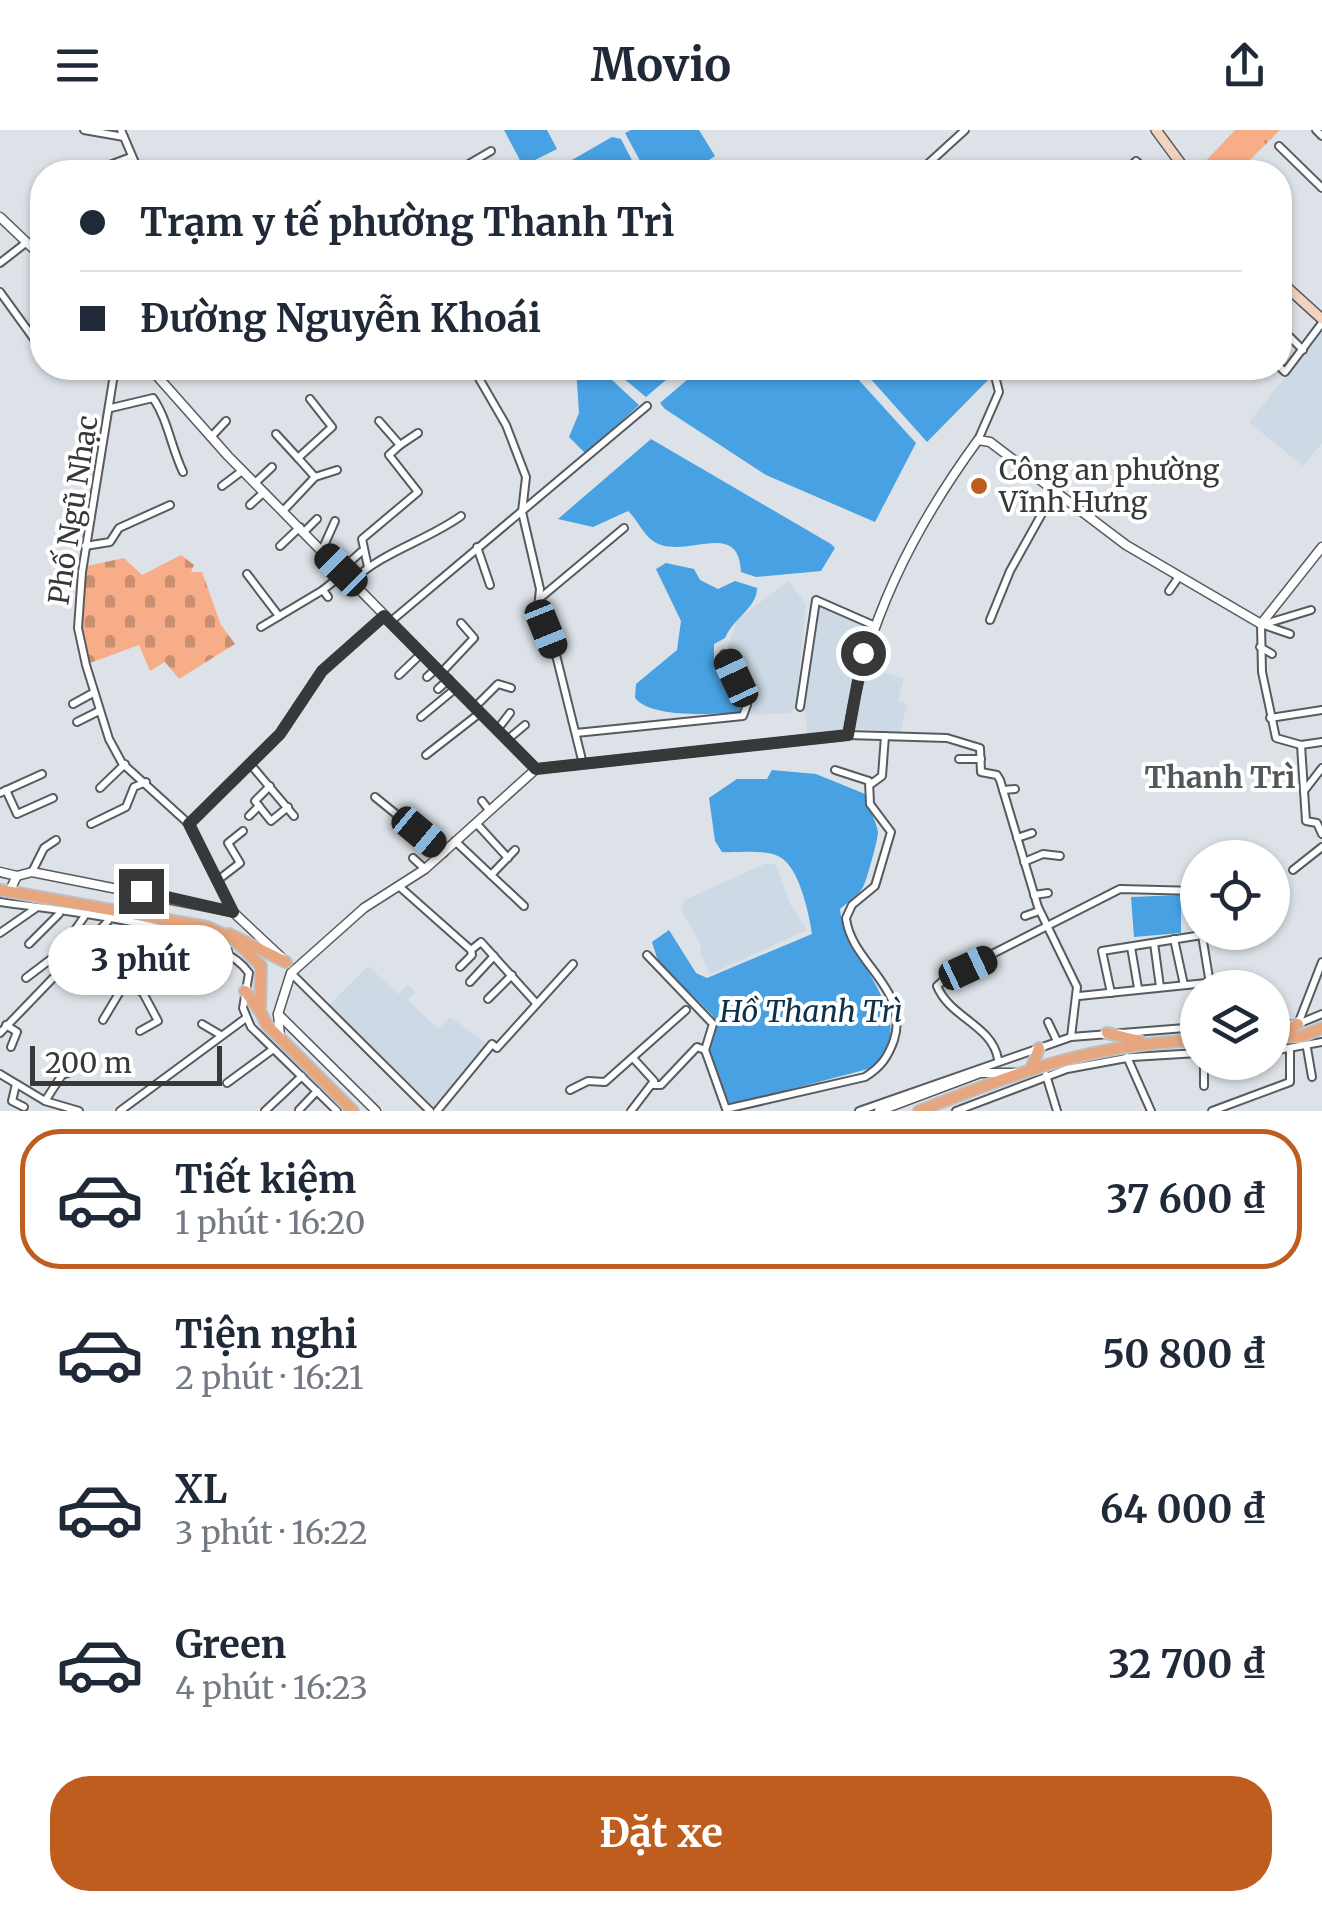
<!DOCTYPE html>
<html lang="vi">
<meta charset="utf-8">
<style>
:root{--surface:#fff;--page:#f2f2f3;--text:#1f2937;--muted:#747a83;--line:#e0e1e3;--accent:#be5d1e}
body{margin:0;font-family:Merriweather,serif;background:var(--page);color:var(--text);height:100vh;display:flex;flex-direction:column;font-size:38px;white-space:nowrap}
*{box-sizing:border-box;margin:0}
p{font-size:32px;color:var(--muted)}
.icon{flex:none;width:55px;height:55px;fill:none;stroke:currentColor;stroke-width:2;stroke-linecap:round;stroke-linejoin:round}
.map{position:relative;height:981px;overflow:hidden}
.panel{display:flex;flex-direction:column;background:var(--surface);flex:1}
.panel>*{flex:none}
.guide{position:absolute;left:30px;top:30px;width:1262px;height:220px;border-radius:40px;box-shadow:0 2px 8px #0004;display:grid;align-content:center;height:220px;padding:0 50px;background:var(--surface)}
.controls{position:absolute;left:1180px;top:710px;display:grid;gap:20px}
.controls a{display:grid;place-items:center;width:110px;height:110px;border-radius:50%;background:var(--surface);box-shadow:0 2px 8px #0004;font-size:50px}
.scale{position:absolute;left:30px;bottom:25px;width:192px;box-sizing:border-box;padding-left:10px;border:5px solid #36383a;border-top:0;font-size:28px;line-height:35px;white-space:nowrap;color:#36383a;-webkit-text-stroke:8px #fff;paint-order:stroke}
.end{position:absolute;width:45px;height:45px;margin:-22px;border:12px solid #36383a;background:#fff;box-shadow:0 0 0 5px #fff}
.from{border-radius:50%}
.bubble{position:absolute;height:70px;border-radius:35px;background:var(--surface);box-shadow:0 2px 8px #0004;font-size:32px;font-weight:700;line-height:70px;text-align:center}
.car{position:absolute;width:30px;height:60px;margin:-30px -15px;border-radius:12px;box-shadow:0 0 8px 2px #0007;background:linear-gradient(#222 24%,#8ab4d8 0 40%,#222 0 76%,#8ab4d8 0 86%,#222 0)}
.guide b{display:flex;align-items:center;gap:35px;height:95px;font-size:38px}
.guide b+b{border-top:2px solid var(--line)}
.guide i{width:25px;height:25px;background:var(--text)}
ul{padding:18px 0 0;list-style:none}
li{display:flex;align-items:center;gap:30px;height:140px;margin:0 20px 15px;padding:0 30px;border:5px solid transparent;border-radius:40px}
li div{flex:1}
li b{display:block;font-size:38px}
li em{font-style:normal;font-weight:700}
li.selected{border-color:var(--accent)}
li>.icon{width:90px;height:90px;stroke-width:1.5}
.primary-button{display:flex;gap:20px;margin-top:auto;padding:20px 50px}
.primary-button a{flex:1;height:115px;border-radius:40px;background:var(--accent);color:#fff;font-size:40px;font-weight:700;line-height:115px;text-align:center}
header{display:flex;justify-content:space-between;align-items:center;height:130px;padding:0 50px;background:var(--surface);font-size:45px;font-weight:700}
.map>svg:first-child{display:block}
</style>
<header><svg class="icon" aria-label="menu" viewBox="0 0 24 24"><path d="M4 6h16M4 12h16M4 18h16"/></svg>Movio<svg class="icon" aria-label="share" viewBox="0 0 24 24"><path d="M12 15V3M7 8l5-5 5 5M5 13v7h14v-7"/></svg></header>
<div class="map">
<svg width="1322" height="981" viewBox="0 0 1322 981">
<defs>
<pattern id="grass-tufts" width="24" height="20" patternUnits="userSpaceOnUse" patternTransform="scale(2.5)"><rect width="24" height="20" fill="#f7ae88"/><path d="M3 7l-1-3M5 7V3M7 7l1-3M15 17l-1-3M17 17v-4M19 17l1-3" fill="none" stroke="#c98f70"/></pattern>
<pattern id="cemetery-stones" width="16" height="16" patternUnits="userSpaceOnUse" patternTransform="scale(2.5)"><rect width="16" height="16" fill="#f7ae88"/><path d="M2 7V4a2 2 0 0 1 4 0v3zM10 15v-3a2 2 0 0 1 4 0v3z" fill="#c98f70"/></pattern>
</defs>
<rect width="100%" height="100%" fill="#dce2e7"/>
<g fill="#cdd9e4">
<polygon points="1322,202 1322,313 1303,336 1249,292"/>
<polygon points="788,451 806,474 796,576 790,583 746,585 724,527 737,490"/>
<polygon points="819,474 869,496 844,601 807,604 806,583 802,582"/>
<polygon points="864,537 904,548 898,571 907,574 900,604 854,598"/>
<polygon points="767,733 776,735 791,776 807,800 710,844 700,822 701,815 681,780 685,770"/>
<polygon points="368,836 398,864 408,855 415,862 408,870 438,899 450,887 488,915 434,980 329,875"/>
</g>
<polygon fill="url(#grass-tufts)" points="1235,0 1280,0 1238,42 1207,42 1201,36"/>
<polygon fill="url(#cemetery-stones)" points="181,425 194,435 191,442 202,442 221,495 235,514 179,549 165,532 150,541 139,515 90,533 82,500 87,436 124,428 142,445"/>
<g fill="#47a1e2">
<polygon points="504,0 547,0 557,19 523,36"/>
<polygon points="631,0 699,0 715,26 691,42 646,42 625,3"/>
<polygon points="612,7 621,9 638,42 551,42"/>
<polygon points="576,238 599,238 639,275 586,324 569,307 579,283"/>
<polygon points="611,238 680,238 646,267"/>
<polygon points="701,238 848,238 916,313 875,392 766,345 665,279 660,273"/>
<polygon points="861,238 980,238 990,248 927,312"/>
<path d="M651,309l180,105 4,4 -14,23 -65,6 -15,-5c-2,-56 -58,-10 -88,-31 -10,-7 -16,-22 -25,-30l-35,16 -35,-8z"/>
<path d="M666,433l28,6 6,11 18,9 17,-8 22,7c0,20 -23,29 -32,50l-11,6v19l6,11h5l17,38c-27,2 -90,7 -107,-14l1,-14 41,-34 4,-29 -25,-52z"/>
<path d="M772,640l44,4 49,20c2,14 11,25 13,38 0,7 -11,48 -15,55 -4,8 -17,16 -23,22 3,47 91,117 28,160l-138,36 -21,-52 8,-28 -4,-9 -55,-55 -6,-19 17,-12 27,43 11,5 105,-44c-3,-21 -13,-69 -34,-78 -15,-7 -40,-3 -56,-4l-7,-11 -6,-43 28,-19h30z"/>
<polygon points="1181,765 1181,803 1134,807 1131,767"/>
</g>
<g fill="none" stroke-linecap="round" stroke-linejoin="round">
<g stroke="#565b60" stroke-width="10">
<g id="minor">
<polyline points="84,0 124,7"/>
<polyline points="121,0 139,42"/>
<polyline points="1316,0 1322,6"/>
<polyline points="1279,16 1322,58"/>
<polyline points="91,42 131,27"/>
<polyline points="455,42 491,21"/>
<polyline points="919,42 965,0"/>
<polyline points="1125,42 1136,31 1148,42"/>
<polyline points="0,133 27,112"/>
<polyline points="0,162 42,220"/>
<polyline points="1280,197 1303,220"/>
<polyline points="1280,237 1285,242 1322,193"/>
<polyline points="115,238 82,442 78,498 86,535 109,609 122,633 189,694 233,782"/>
<polyline points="473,238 506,295 526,347 522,382 540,459 538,478 555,521 583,634"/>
<polyline points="310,269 332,297 298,328 315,347"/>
<path d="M111,278l42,-10c15,22 18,49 30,74"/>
<polyline points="276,304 298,328"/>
<polyline points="211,307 226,291"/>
<polyline points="978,310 999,262 993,238"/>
<polyline points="400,315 418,303"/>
<polyline points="255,353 272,337"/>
<polyline points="222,356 242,341"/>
<polyline points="250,375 264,362"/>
<polyline points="283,381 315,347 337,340"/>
<polyline points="304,402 317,389"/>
<polyline points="85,416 110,412 119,398 170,375"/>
<polyline points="280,416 300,397"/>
<polyline points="477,417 490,455"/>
<polyline points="322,420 335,391"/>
<polyline points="368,437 362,409 418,362 389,325 400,315 379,291"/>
<polyline points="341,440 361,422"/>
<polyline points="247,444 279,486"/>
<path d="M352,451c32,-30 74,-40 109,-65"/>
<polyline points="1169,461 1178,448"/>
<polyline points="328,467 323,460 344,443"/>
<polyline points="539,469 624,398"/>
<polyline points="990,490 1010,441 1054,362"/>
<polyline points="390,492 647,276"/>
<polyline points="1265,494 1311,480"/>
<polyline points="261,497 323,460"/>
<polyline points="1290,504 1261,494 1262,542 1276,608 1301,615 1322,612"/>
<polyline points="1260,517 1272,524"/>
<polyline points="442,542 474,508 461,493"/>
<polyline points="399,545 422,523"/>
<polyline points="427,547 437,538"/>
<polyline points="438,559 449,549"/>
<polyline points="73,574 93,563"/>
<polyline points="475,577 498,554 511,558"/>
<polyline points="800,577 816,470 873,495"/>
<polyline points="421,587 456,558"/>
<polyline points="1270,588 1322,580"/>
<polyline points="77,592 99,581"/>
<polyline points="497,600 510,583"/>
<polyline points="576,603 743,586 747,575 724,524"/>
<polyline points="848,605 947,608 980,618 981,642 997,645 1000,650 1038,777 1077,857 1071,907"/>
<polyline points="507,610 525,595"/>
<polyline points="1301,615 1306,691 1317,693 1322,704"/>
<polyline points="426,625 480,583"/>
<polyline points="959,629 981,629"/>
<polyline points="251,635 294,686"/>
<polyline points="871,654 882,646 885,606"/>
<polyline points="270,656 255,671 271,691 288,677"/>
<polyline points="100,658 125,634"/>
<polyline points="6,660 17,684 53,668"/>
<polyline points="1003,660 1015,659"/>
<polyline points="1304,661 1322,638"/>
<polyline points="0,663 42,644"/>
<polyline points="375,667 444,723"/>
<polyline points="482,671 489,680"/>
<polyline points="249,686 259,676"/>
<polyline points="476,693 508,728"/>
<polyline points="91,694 126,677 134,657 146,652"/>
<polyline points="189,694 280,604 322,541 385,486"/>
<polyline points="1017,708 1032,703"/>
<polyline points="455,711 524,776"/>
<polyline points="413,728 425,739"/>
<polyline points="1024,732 1043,724 1060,726"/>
<polyline points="1293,740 1322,717"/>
<polyline points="32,742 44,718 56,710"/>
<polyline points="491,745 515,720"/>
<polyline points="218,750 240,733 228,713 243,701"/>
<polyline points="401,758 471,820 472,825 460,837"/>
<polyline points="1034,765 1048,763"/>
<path d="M0,772c60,9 215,22 249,71l-6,35 8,19 86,84"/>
<polyline points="1025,786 1039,781"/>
<polyline points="0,803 36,778"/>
<polyline points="1174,809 1184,855"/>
<polyline points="1154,813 1160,857"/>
<polyline points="29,814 59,784"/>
<polyline points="1131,817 1138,858"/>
<polyline points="471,820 481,812 536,873"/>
<path d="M647,825l66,69 -8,26 21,59 139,-32c16,-10 23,-20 29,-37 16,-52 -43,-77 -48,-122l6,-13 23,-19 16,-54 -21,-28 -1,-23 -34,-11"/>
<polyline points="291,843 430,981"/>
<polyline points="26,848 59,823 84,787"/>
<polyline points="470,852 494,826"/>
<polyline points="127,853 143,863 158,891 140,901"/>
<polyline points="198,856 228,821"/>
<polyline points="1111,863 1102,821 1202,805 1210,854"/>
<polyline points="1079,866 1226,851"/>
<polyline points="488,869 512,845"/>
<polyline points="103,890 158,798"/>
<polyline points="1048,892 1057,911"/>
<polyline points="202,894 219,904"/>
<polyline points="1298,894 1322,832"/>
<polyline points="6,895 17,902 11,917"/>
<polyline points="1272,895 1298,894 1322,884"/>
<polyline points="0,903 108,791"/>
<polyline points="1307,918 1312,947"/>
<polyline points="1272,921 1322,912"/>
<polyline points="1127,927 1151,981"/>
<path d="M998,929c-6,-34 -48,-41 -61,-73l10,-9 173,-88 78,2"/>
<polyline points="0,944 45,971 79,981"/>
<polyline points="1046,945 1057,981"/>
<polyline points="227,953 272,920"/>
<polyline points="16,954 12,971 24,977"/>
<polyline points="653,955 661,955 697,917 705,920"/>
<polyline points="1204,956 1204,932"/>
<polyline points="570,960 588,951 605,952 686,880"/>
<polyline points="45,971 62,945 73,941"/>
<polyline points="299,980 317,961"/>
<polyline points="120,981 246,888"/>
<polyline points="265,981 302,946"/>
<polyline points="437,981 492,914 497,918 573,834"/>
<polyline points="631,981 654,951 633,928"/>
<polyline points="859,981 1071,907 1198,897"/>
<polyline points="956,981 1067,939 1132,927 1198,923"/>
<polyline points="1212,981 1290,952 1290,921"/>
</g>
</g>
<g stroke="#565b60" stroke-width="11">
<g id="tertiary">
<polyline points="0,87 42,127"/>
<polyline points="150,238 228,326 536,639"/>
<polyline points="0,742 17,746"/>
<polyline points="10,760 17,746 32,742 233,782 281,827"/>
<polyline points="278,884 376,981"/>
<path d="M280,907l-2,-23 13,-41 73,-65 61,-39 111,-100 312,-34c16,-110 65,-206 130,-295l12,2 136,103 135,79 61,-77"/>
<polyline points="879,981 980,943 1017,943"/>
</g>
</g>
<g stroke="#565b60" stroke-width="12">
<g id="secondary">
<polyline points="1156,0 1187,42"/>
<polyline points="1280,151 1322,189"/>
</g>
</g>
<g stroke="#bfbfc0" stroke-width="14">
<g id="primary">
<polyline points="0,760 207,797 234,809 261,836 260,881 267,895 353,981"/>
<polyline points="229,804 286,832"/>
<polyline points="245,861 259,880"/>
<polyline points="1107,903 1140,911"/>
<polyline points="1278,904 1298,894"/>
<polyline points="1272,907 1303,906 1322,898"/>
<polyline points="1032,937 1039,918"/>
<path d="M919,981c100,-39 169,-66 279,-71"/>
</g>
</g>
<use href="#minor" stroke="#fff" stroke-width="6"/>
<use href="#tertiary" stroke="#fff" stroke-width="8"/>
<use href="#secondary" stroke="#f3d3be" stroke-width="9"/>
<use href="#primary" stroke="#e7a67d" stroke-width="10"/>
</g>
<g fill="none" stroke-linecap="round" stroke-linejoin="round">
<polyline stroke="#36383a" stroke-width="12" points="141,761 233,782 189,694 280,604 322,541 384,486 536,639 848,605 863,523"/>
</g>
<circle fill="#be5d1e" stroke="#fff" stroke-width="4" cx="979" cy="356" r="10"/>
<g text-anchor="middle" stroke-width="8" stroke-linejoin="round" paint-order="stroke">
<g font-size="28" fill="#36383a" stroke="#fff" text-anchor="start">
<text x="999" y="350">Công an phường<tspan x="999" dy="32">Vĩnh Hưng</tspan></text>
</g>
<g font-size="28" fill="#36383a" stroke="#fff">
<text transform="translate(73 380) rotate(-81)" y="10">Phố Ngũ Nhạc</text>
</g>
<g font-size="30" font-weight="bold" fill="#52575b" stroke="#fff">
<text x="1220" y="658">Thanh Trì</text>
</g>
<g font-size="30" font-style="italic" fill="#0b324c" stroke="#fff">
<text x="811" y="892">Hồ Thanh Trì</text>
</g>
</g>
</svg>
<div class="controls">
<a><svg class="icon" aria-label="locate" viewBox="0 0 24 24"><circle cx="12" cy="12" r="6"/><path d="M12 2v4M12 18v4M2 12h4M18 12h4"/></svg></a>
<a><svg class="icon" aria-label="layers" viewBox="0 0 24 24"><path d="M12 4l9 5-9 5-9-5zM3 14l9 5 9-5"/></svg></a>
</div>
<div class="scale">200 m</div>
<i class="end from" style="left:863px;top:523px"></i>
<i class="end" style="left:141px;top:761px"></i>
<div class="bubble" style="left:48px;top:795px;width:185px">3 phút</div>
<i class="car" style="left:341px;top:440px;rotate:315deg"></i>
<i class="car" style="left:546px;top:499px;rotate:158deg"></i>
<i class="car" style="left:736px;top:548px;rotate:335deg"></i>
<i class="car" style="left:419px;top:702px;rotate:130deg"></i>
<i class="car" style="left:968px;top:838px;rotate:65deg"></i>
<div class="guide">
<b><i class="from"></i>Trạm y tế phường Thanh Trì</b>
<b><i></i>Đường Nguyễn Khoái</b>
</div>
</div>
<section class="panel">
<ul>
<li class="selected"><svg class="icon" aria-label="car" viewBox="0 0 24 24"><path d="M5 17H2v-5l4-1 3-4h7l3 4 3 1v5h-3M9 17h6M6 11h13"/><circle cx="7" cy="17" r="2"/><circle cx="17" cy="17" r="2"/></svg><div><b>Tiết kiệm</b><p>1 phút · 16:20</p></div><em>37 600 ₫</em></li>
<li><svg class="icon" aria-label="car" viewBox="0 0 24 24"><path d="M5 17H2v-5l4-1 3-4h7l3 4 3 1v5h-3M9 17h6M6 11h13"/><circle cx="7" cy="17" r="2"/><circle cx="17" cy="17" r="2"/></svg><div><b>Tiện nghi</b><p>2 phút · 16:21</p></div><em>50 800 ₫</em></li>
<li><svg class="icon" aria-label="car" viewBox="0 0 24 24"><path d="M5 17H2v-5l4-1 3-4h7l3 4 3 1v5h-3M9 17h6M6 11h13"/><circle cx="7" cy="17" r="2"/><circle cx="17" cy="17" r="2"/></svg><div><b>XL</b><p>3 phút · 16:22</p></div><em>64 000 ₫</em></li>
<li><svg class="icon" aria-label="car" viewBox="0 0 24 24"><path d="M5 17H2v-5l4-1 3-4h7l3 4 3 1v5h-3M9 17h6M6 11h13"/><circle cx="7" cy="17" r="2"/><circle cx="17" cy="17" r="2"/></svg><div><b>Green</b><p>4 phút · 16:23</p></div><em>32 700 ₫</em></li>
</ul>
<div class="primary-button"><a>Đặt xe</a></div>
</section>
